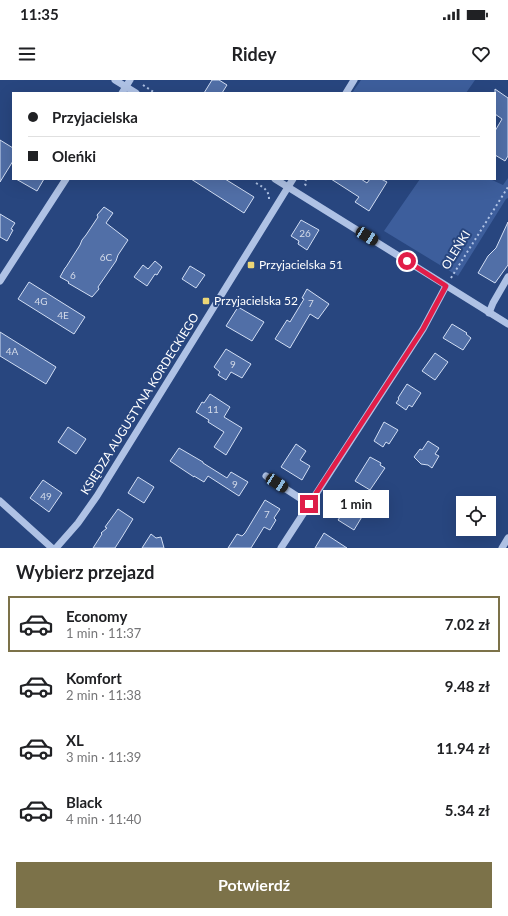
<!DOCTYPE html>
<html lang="pl">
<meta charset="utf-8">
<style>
:root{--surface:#fff;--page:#f2f2f2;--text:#202124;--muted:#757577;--line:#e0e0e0;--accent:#7c7249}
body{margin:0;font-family:Lato,sans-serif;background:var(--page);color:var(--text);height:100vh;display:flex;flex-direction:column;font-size:15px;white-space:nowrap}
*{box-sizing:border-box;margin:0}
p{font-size:13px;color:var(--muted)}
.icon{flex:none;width:22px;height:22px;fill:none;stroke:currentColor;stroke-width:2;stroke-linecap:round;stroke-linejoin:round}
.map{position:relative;height:468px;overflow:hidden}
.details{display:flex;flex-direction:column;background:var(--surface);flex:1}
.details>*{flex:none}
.banner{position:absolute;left:12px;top:12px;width:484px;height:88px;border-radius:0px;box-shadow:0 4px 16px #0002;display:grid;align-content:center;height:88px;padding:0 16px;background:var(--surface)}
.controls{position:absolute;left:456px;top:416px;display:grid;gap:8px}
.controls a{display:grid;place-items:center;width:40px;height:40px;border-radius:0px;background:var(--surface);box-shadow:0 4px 16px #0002;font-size:20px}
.end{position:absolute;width:18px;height:18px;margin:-9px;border:5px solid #e11d48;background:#fff;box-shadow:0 0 0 2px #fff}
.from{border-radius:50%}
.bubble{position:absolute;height:28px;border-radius:0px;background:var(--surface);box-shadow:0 4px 16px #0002;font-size:13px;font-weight:700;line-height:28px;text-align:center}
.car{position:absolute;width:12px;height:24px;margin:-12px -6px;border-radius:5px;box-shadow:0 0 3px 1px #0007;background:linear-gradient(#222 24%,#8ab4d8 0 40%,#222 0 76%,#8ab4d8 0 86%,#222 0)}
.banner b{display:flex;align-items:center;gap:14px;height:38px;font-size:15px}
.banner b+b{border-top:1px solid var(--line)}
.banner i{width:10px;height:10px;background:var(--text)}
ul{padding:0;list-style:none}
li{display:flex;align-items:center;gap:12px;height:56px;margin:0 8px 6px;padding:0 8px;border:2px solid transparent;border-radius:0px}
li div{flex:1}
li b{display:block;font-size:15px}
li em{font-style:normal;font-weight:700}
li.current{border-color:var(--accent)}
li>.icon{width:36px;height:36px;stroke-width:1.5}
h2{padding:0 16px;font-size:18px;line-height:48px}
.cta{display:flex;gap:8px;margin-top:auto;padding:8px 16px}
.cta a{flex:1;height:46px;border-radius:0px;background:var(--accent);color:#fff;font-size:16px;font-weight:700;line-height:46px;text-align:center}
.status{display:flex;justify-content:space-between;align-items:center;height:28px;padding:0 20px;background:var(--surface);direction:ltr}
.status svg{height:11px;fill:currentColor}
header{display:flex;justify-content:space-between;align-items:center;height:52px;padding:0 16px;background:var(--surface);font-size:18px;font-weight:700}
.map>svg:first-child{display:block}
</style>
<div class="status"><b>11:35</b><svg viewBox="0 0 49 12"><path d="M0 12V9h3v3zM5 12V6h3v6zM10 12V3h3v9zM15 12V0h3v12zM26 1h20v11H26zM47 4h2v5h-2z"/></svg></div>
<header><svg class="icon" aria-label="menu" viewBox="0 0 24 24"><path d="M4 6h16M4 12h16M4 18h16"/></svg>Ridey<svg class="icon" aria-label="heart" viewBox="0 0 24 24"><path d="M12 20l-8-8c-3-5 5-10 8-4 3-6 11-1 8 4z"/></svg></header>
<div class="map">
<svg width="508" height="468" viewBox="0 0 508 468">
<rect width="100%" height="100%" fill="#28467f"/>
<g fill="#3d5e9c">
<polygon points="361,0 475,0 466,13 352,13"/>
<polygon points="508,98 508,118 506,119 458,196 384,151 420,99 490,99 503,105"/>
</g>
<g fill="#516fa7" stroke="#d2def4">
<polygon points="212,0 219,0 227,5 222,13 204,13"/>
<polygon points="495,9 508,18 508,76 505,81 495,75 495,51 502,39 495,34"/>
<polygon points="0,60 13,68 13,81 0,102"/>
<polygon points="16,99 44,99 37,111"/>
<polygon points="191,99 225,99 254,117 244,133"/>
<polygon points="331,99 361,99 367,103 370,99 381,99 387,102 369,131 355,122 359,117"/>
<polygon points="104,127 113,133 106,143 128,160 118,175 116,181 98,207 99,209 92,217 68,203 69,202 60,197 65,188 66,187 80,165 82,160 86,155 98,137 97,135"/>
<polygon points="0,134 15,143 11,149 13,150 7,161 0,157"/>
<polygon points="301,140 319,150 307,170 298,164 299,161 291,156"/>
<polygon points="508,142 508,185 495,203 478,193 488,176 496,168"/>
<polygon points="155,181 162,187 157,195 155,194 147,206 134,197 143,185 148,189"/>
<polygon points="190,186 205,195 196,208 182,199"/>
<polygon points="29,202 85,237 74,254 18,219"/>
<polygon points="307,209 329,224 318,239 310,234 290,268 275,259 287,240 290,242 304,219 302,218"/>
<polygon points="238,227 264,242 252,261 226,246"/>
<polygon points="452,244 467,253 466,254 471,258 463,270 443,258"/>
<polygon points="0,252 56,287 46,304 0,276"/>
<polygon points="226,269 251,284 242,298 231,292 226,300 218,295 220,292 214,287"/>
<polygon points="435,273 448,282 435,300 422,291"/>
<polygon points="407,304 421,313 412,327 409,325 406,330 396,323 399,319 398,318"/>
<polygon points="210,314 230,327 224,337 242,348 226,375 214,367 224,352 208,342 209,340 196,332 202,322 204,323"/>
<polygon points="384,342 398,350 389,364 386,362 383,367 374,361"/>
<polygon points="68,347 86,359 76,374 58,362"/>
<polygon points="428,361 439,368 435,374 439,376 432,388 428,385 421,384 414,377 420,369 422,370"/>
<polygon points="296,364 306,371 300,380 310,386 302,400 281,387"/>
<polygon points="179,368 203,382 203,383 227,398 231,392 248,402 239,416 208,396 204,402 194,396 194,397 170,381"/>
<polygon points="370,377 381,383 380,385 385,388 370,410 355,401"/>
<polygon points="138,397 154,407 144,423 128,413"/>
<polygon points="43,400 62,413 49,432 30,418"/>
<polygon points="265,420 280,429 274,438 276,440 270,450 264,447 251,468 228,468 237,454 242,456 245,453"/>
<polygon points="351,420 363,427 360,432 363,435 354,450 338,440 342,434 339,433 346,423 348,425"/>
<polygon points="118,429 133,439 122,457 115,468 93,468 102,454 101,453 107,448 105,447"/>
<polygon points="324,453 347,468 315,468"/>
<polygon points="151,454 156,458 161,457 164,468 142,468"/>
</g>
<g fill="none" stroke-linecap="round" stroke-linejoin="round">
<g stroke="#afc2e5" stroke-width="2" stroke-dasharray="2 3" stroke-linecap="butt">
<polyline points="143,5 155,13"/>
<polyline points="306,99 305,104 307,107"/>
<path d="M256,103c7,4 13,7 13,16"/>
<polyline points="451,198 508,107"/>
</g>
<g stroke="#afc2e5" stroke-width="7">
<polyline points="115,0 136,13"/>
<polyline points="122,13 130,0"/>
<polyline points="346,13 354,0"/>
<polyline points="275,99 508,244"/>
<polyline points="0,201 66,99"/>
<polyline points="489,233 493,223 508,197"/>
<polyline points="266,396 309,424"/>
<polyline points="0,421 52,468"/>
<polyline points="56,468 78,443 97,416 293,99"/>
<polyline points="281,468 423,249 446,206"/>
<polyline points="502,468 508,458"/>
</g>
</g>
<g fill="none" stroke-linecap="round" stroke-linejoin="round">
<polyline stroke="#e11d48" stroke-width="5" points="309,424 423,249 446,206 407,181"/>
</g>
<g fill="#ecd676" stroke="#28467f" stroke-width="1.5">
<rect x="247" y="181" width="8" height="8" rx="2"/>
<rect x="202" y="217" width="8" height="8" rx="2"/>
</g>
<g text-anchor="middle" stroke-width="4" stroke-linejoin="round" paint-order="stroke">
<g font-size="10" fill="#d4dbe9">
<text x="305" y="157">26</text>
<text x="106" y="181">6C</text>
<text x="73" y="199">6</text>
<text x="41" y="225">4G</text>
<text x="311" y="227">7</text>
<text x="63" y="239">4E</text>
<text x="12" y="275">4A</text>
<text x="233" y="288">9</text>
<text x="213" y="333">11</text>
<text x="235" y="408">9</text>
<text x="46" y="420">49</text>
<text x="267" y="438">7</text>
</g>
<g font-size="12" fill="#fff" stroke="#28467f">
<text transform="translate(456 170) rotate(-58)" y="4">OLEŃKI</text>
<text transform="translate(140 324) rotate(-58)" y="4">KSIĘDZA AUGUSTYNA KORDECKIEGO</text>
</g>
<g font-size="12" fill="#fff" stroke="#28467f" text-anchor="start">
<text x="259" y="189">Przyjacielska 51</text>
<text x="214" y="225">Przyjacielska 52</text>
</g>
</g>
</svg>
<div class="controls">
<a><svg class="icon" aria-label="locate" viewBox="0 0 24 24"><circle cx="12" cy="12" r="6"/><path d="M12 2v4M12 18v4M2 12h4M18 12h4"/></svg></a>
</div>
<i class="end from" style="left:407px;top:181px"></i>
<i class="end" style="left:309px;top:424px"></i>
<div class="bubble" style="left:323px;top:410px;width:66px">1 min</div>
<i class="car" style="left:367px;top:156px;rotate:122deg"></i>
<i class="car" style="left:277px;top:403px;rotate:123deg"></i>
<div class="banner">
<b><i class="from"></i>Przyjacielska</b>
<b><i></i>Oleńki</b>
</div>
</div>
<section class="details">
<h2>Wybierz przejazd</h2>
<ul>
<li class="current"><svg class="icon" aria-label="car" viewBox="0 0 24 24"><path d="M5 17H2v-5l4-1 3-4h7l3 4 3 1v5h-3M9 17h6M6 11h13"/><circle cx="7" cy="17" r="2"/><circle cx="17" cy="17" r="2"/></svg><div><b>Economy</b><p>1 min · 11:37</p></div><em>7.02 zł</em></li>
<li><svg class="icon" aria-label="car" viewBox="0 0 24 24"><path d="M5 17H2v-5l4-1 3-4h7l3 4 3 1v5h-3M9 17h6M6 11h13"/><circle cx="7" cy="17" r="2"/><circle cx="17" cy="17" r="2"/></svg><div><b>Komfort</b><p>2 min · 11:38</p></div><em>9.48 zł</em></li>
<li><svg class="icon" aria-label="car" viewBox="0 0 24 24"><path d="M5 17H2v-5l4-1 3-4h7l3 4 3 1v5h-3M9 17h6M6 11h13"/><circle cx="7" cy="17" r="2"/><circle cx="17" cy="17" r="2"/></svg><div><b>XL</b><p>3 min · 11:39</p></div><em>11.94 zł</em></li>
<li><svg class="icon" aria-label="car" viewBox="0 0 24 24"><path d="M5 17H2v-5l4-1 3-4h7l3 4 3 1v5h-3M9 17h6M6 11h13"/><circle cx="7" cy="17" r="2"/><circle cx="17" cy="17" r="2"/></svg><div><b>Black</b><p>4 min · 11:40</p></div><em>5.34 zł</em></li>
</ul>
<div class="cta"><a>Potwierdź</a></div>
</section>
